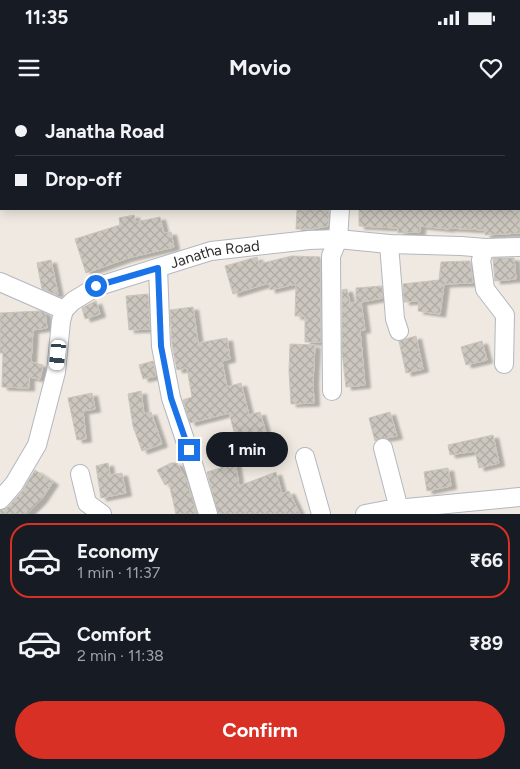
<!DOCTYPE html>
<meta charset="utf-8">
<style>
:root{--surface:#171b24;--page:#20242c;--text:#f1f3f6;--muted:#9ea1a6;--line:#363941;--accent:#d93025}
body{margin:0;font-family:Figtree,sans-serif;background:var(--page);color:var(--text);height:100vh;display:flex;flex-direction:column;font-size:19px;white-space:nowrap}
*{box-sizing:border-box;margin:0}
p{font-size:16px;color:var(--muted)}
.icon{flex:none;width:28px;height:28px;fill:none;stroke:currentColor;stroke-width:2;stroke-linecap:round;stroke-linejoin:round}
.map{position:relative;height:414px;overflow:hidden}
.drawer{display:flex;flex-direction:column;background:var(--surface);flex:1}
.drawer>*{flex:none}
.banner{position:absolute;left:0px;top:0px;width:520px;height:110px;box-shadow:0 2px 12px #0003;display:grid;align-content:center;height:110px;padding:0 15px;background:var(--surface)}
.end{position:absolute;width:22px;height:22px;margin:-11px;border:6px solid #1a73e8;background:#fff;box-shadow:0 0 0 2px #fff}
.from{border-radius:50%}
.bubble{position:absolute;height:35px;border-radius:18px;background:var(--surface);box-shadow:0 2px 12px #0003;font-size:16px;font-weight:700;line-height:35px;text-align:center}
.car{position:absolute;width:15px;height:30px;margin:-15px -8px;border-radius:6px;box-shadow:0 0 4px 1px #0007;background:linear-gradient(#fff 24%,#345 0 40%,#fff 0 76%,#345 0 86%,#fff 0)}
.banner b{display:flex;align-items:center;gap:18px;height:48px;font-size:19px}
.banner b+b{border-top:1px solid var(--line)}
.banner i{width:12px;height:12px;background:var(--text)}
ul{padding:9px 0 0;list-style:none}
li{display:flex;align-items:center;gap:15px;height:75px;margin:0 10px 8px;padding:0 5px;border:2px solid transparent;border-radius:20px}
li div{flex:1}
li b{display:block;font-size:19px}
li em{font-style:normal;font-weight:700}
li.active{border-color:var(--accent)}
li>.icon{width:45px;height:45px;stroke-width:1.5}
.cta{display:flex;gap:10px;margin-top:auto;padding:10px 15px}
.cta a{flex:1;height:58px;border-radius:30px;background:var(--accent);color:#fff;font-size:20px;font-weight:700;line-height:58px;text-align:center}
.status{display:flex;justify-content:space-between;align-items:center;height:35px;padding:0 25px;background:var(--surface);direction:ltr}
.status svg{height:14px;fill:currentColor}
header{display:flex;justify-content:space-between;align-items:center;height:65px;padding:0 15px;background:var(--surface);font-size:22px;font-weight:700}
.map>svg:first-child{display:block}
</style>
<div class="status"><b>11:35</b><svg viewBox="0 0 49 12"><path d="M0 12V9h3v3zM5 12V6h3v6zM10 12V3h3v9zM15 12V0h3v12zM26 1h20v11H26zM47 4h2v5h-2z"/></svg></div>
<header><svg class="icon" aria-label="menu" viewBox="0 0 24 24"><path d="M4 6h16M4 12h16M4 18h16"/></svg>Movio<svg class="icon" aria-label="heart" viewBox="0 0 24 24"><path d="M12 20l-8-8c-3-5 5-10 8-4 3-6 11-1 8 4z"/></svg></header>
<div class="map">
<svg width="520" height="414" viewBox="0 0 520 414">
<defs>
<pattern id="building-cross-hatch" width="8" height="8" patternUnits="userSpaceOnUse" patternTransform="scale(1.25)"><rect width="8" height="8" fill="#cbc7bf"/><path d="M0 0l8 8M0 8l8-8" fill="none" stroke="#afaba4"/></pattern>
<filter id="shadow"><feDropShadow dx="5.5" dy="3" stdDeviation="1" flood-color="#0004"/></filter>
</defs>
<rect width="100%" height="100%" fill="#efe9e1"/>
<g fill="none" stroke-linecap="round" stroke-linejoin="round">
<polyline stroke="#75cff0" stroke-width="5" points="438,414 448,412"/>
</g>
<g fill="url(#building-cross-hatch)" stroke="#cbc5ba" filter="url(#shadow)">
<polygon points="314,109 329,109 328,126 312,129 296,129 297,110 314,110"/>
<polygon points="359,109 520,109 520,133 485,135 485,130 449,128 449,129 420,126 420,132 398,133 398,128 359,126"/>
<polygon points="134,115 136,122 160,117 164,133 171,132 174,147 128,158 86,173 75,139 120,125 119,118"/>
<polygon points="292,156 320,157 321,242 305,242 305,216 295,216 296,184 270,190 269,183 233,194 225,166 257,157 259,164"/>
<polygon points="493,158 514,158 516,179 495,181"/>
<polygon points="51,160 58,194 55,194 42,189 37,163"/>
<polygon points="470,161 473,183 444,184 440,214 418,211 419,201 404,202 403,184 439,180 441,162"/>
<polygon points="382,186 383,198 361,202 365,230 360,230 365,285 346,287 342,252 342,190 347,189 350,203 356,203 356,188"/>
<polygon points="148,194 150,229 129,230 126,196"/>
<polygon points="96,201 100,214 85,219 82,208"/>
<polygon points="193,207 198,243 227,238 230,259 222,261 227,287 241,283 249,315 260,312 266,333 237,342 229,313 190,323 183,300 192,297 187,268 177,270 172,245 170,210"/>
<polygon points="41,211 45,213 47,228 33,230 31,262 43,265 40,279 29,277 29,288 2,287 3,253 0,253 0,213"/>
<polygon points="416,236 423,269 406,273 399,241"/>
<polygon points="482,241 487,260 466,265 461,247"/>
<polygon points="290,244 315,245 313,282 314,303 291,304 289,271"/>
<polygon points="153,261 156,276 143,279 139,265"/>
<polygon points="141,291 144,314 151,312 162,344 142,351 133,326 128,294"/>
<polygon points="92,293 95,309 83,311 86,339 77,340 68,298"/>
<polygon points="390,312 397,336 387,338 381,338 375,341 369,318"/>
<polygon points="493,335 499,363 479,368 475,351 450,355 448,345"/>
<polygon points="234,353 239,386 276,372 282,394 289,391 300,414 218,414 207,372 221,368 219,355"/>
<polygon points="108,363 110,375 122,373 126,393 101,398 96,366"/>
<polygon points="171,363 177,363 185,378 186,378 197,414 176,414 169,383 165,385 157,370"/>
<polygon points="448,368 451,386 427,391 424,372"/>
<polygon points="35,370 53,382 41,400 27,414 0,414 0,410 8,407 22,391"/>
</g>
<g fill="none" stroke-linecap="round" stroke-linejoin="round">
<g stroke="#b4b7c1" stroke-width="20">
<g id="minor">
<polyline points="131,0 131,1"/>
<polyline points="347,1 347,0"/>
<polyline points="389,144 395,219 399,231"/>
<polyline points="485,148 481,160 485,189 505,215 504,264"/>
<polyline points="158,168 161,246 171,298 194,367 208,414"/>
<polyline points="0,182 64,210"/>
<polyline points="332,291 331,156 338,139 340,109"/>
<polyline points="383,348 399,409"/>
<polyline points="305,357 321,414"/>
<polyline points="80,374 87,403 102,414"/>
<path id="s1" d="M0,400l14,-16 23,-39 19,-73 5,-51 3,-11 9,-9 23,-14 115,-36 98,-11 29,-1 51,5 72,2 24,2 35,-1"/>
<polyline points="365,414 386,410 520,397"/>
</g>
</g>
<use href="#minor" stroke="#fff" stroke-width="18"/>
</g>
<g fill="none" stroke-linecap="round" stroke-linejoin="round">
<polyline stroke="#1a73e8" stroke-width="6" points="96,186 158,168 161,246 171,298 189,350"/>
</g>
<g text-anchor="middle" stroke-width="5" stroke-linejoin="round" paint-order="stroke">
<g font-size="15" fill="#2e2e2e" stroke="#fff">
<text dy="5" stroke="none"><textPath href="#s1" startOffset="368">Janatha Road</textPath></text>
</g>
</g>
</svg>
<i class="end from" style="left:96px;top:186px"></i>
<i class="end" style="left:189px;top:350px"></i>
<div class="bubble" style="left:206px;top:332px;width:82px">1 min</div>
<i class="car" style="left:58px;top:255px;rotate:186deg"></i>
<div class="banner">
<b><i class="from"></i>Janatha Road</b>
<b><i></i>Drop-off</b>
</div>
</div>
<section class="drawer">
<ul>
<li class="active"><svg class="icon" aria-label="car" viewBox="0 0 24 24"><path d="M5 17H2v-5l4-1 3-4h7l3 4 3 1v5h-3M9 17h6M6 11h13"/><circle cx="7" cy="17" r="2"/><circle cx="17" cy="17" r="2"/></svg><div><b>Economy</b><p>1 min · 11:37</p></div><em>₹66</em></li>
<li><svg class="icon" aria-label="car" viewBox="0 0 24 24"><path d="M5 17H2v-5l4-1 3-4h7l3 4 3 1v5h-3M9 17h6M6 11h13"/><circle cx="7" cy="17" r="2"/><circle cx="17" cy="17" r="2"/></svg><div><b>Comfort</b><p>2 min · 11:38</p></div><em>₹89</em></li>
</ul>
<div class="cta"><a>Confirm</a></div>
</section>
